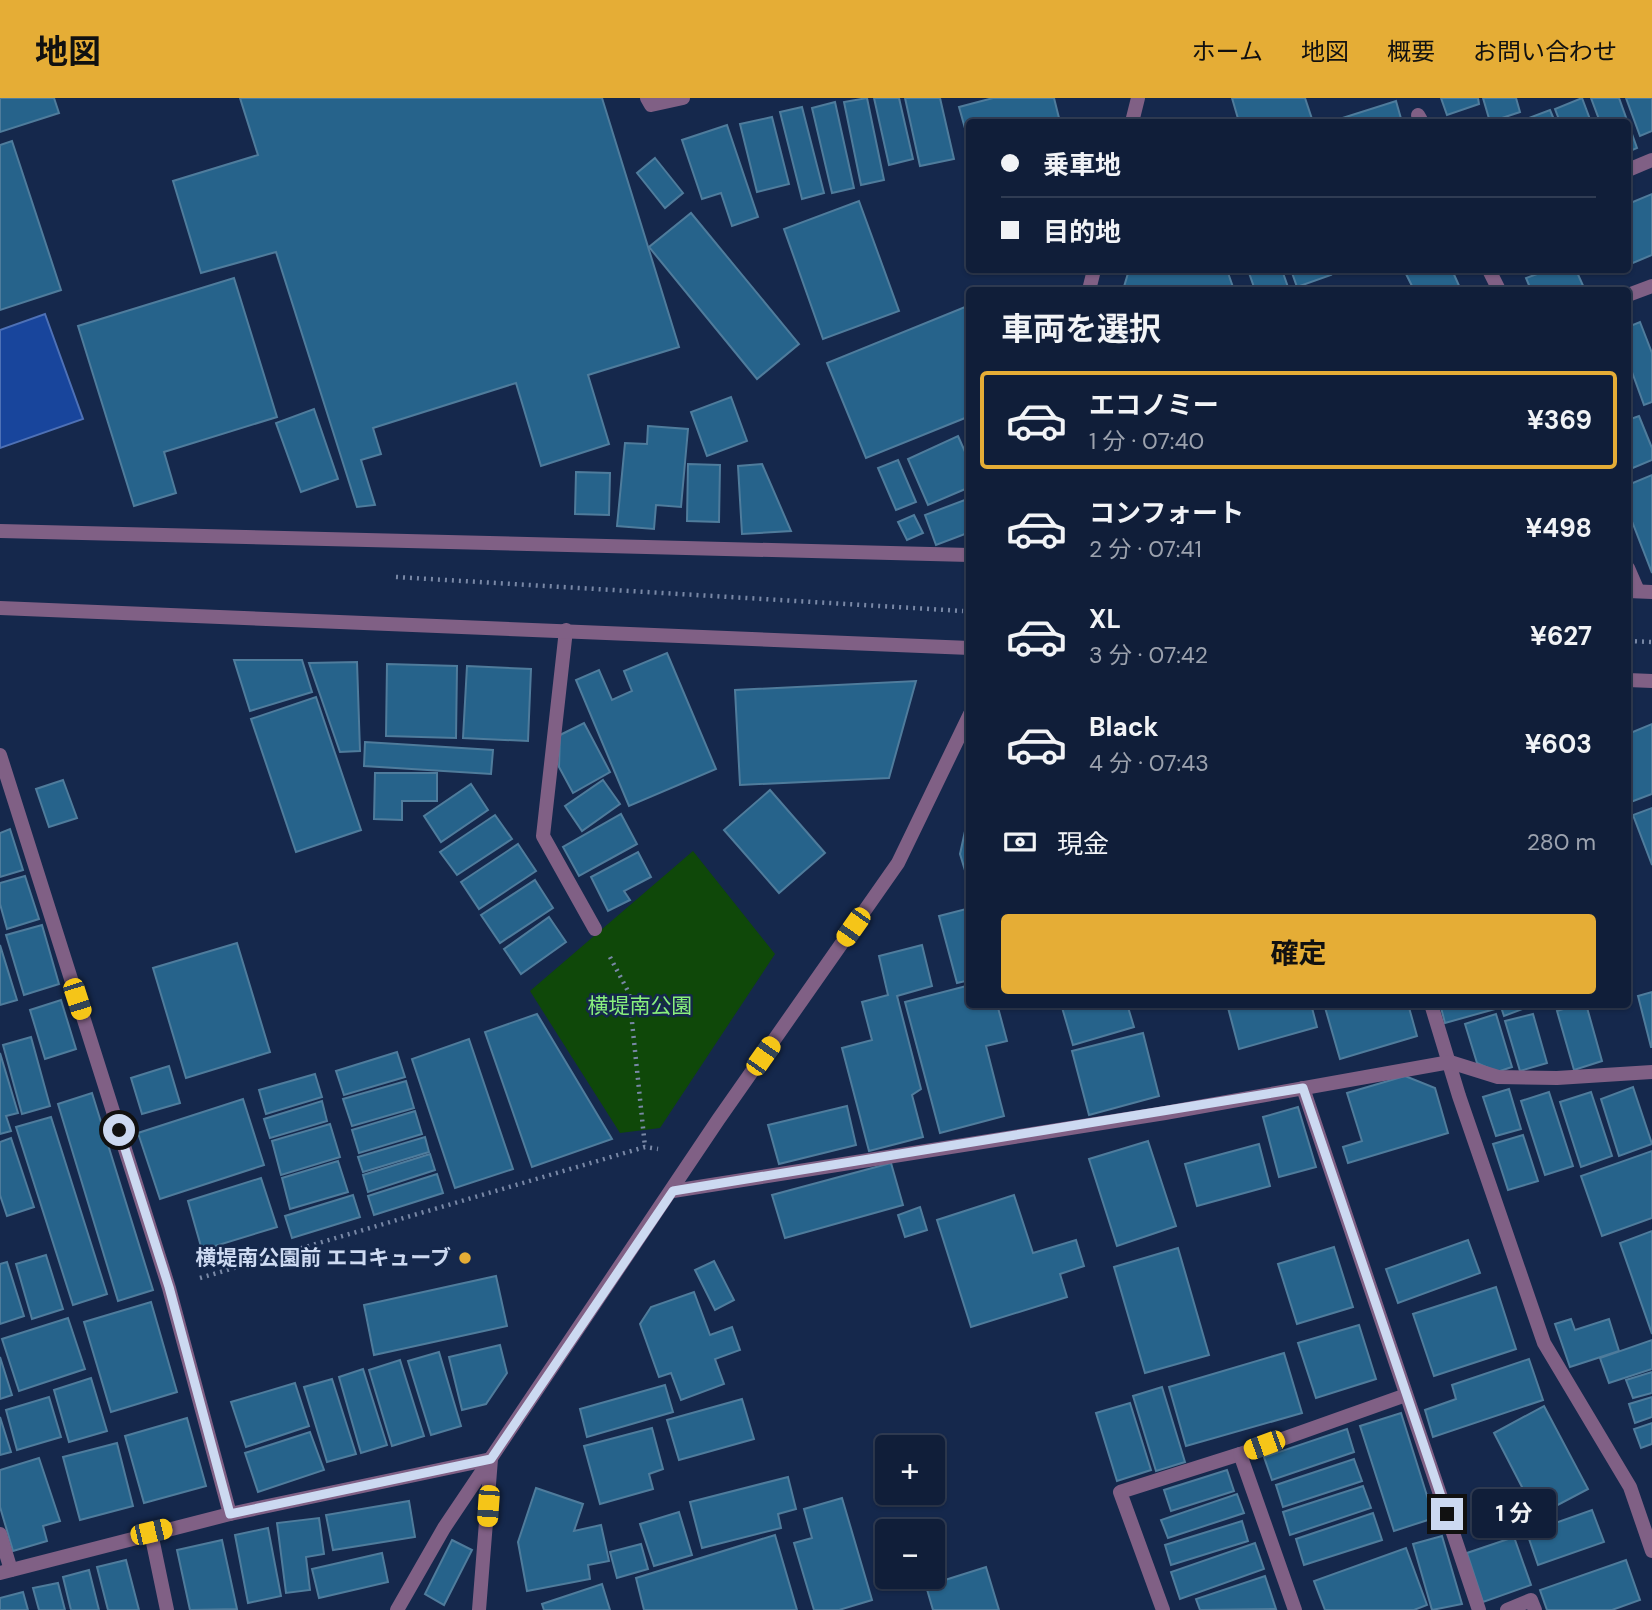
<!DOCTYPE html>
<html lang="ja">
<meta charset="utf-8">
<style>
:root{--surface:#101e39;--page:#192741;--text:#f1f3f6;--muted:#9ca2ae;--line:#303c53;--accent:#e5ad36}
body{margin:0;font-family:"DM Sans","Noto Sans JP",sans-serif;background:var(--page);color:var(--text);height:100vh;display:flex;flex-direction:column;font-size:26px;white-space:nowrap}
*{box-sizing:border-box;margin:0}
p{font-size:23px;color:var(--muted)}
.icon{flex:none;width:38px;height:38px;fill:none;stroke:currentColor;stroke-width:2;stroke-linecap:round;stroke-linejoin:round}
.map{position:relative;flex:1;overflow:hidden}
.drawer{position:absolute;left:966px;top:189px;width:665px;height:721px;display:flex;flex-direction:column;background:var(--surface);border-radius:7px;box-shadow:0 2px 5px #0004,0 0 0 2px var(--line)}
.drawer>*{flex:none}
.top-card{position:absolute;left:966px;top:21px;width:665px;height:154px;border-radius:7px;box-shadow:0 2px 5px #0004,0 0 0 2px var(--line);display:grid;align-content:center;height:154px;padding:0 35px;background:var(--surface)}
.fabs{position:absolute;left:875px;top:1337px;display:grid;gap:14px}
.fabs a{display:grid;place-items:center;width:70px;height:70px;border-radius:7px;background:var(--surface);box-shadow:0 2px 5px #0004,0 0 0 2px var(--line);font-size:35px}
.end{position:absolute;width:32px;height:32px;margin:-16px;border:9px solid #ccd9f1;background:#111;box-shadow:0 0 0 4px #111}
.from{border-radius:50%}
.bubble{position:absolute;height:49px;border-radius:7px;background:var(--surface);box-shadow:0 2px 5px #0004,0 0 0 2px var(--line);font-size:23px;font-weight:700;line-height:49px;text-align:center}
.car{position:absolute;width:21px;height:42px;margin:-21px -10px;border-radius:9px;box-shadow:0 0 5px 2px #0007;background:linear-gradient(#f5c518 24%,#345 0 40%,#f5c518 0 76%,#345 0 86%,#f5c518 0)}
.top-card b{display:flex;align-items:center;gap:24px;height:66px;font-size:26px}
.top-card b+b{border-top:2px solid var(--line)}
.top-card i{width:18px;height:18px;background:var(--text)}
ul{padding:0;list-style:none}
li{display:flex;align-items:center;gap:21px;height:98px;margin:0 14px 10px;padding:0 21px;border:4px solid transparent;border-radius:7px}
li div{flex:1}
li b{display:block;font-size:26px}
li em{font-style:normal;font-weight:700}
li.active{border-color:var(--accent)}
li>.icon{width:63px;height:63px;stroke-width:1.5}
h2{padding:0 35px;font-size:32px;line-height:84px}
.pay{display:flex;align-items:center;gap:18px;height:77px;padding:0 35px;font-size:26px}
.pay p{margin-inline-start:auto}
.action{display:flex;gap:14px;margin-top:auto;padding:14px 35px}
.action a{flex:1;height:80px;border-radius:7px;background:var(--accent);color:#111;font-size:28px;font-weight:700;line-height:80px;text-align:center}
header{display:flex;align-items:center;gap:42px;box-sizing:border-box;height:98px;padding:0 35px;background:var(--accent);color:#111}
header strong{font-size:33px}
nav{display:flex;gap:38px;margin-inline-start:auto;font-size:24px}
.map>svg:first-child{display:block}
</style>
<header>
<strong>地図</strong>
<nav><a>ホーム</a><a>地図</a><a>概要</a><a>お問い合わせ</a></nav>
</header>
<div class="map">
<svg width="1652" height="1512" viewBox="0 0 1652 1512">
<rect width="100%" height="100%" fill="#15284c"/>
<polygon fill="#0f4809" points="693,753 775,856 660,1030 620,1035 530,893"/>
<polygon fill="#18459c" stroke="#4e71b6" stroke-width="2" points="45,216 83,321 0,350 0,232"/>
<g fill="#26638b" stroke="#4f7c9c" stroke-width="2">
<polygon points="0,0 54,0 59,15 0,34"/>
<polygon points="240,0 602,0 679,249 588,277 609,346 541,368 516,285 373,330 381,356 361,362 375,407 357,409 276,154 201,175 173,83 258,57"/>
<polygon points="867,0 884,82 861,87 844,4"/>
<polygon points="874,0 899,0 913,61 889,67"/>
<polygon points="905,0 940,0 954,61 920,68"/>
<polygon points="993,0 1054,0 1060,24 970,24 968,41 959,9"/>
<polygon points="1232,0 1305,0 1313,24 1239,24"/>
<polygon points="1441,0 1478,0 1479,6 1447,17"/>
<polygon points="1483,0 1516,0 1520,14 1490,24"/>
<polygon points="1582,0 1591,24 1560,24 1555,11"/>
<polygon points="1591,0 1619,0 1637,50 1628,54 1628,24 1600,24"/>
<polygon points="1626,0 1652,0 1652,33 1640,38"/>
<polygon points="1396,3 1402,24 1333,24 1333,23"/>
<polygon points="835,4 854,90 832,95 812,10"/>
<polygon points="802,9 824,95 802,101 780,14"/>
<polygon points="1550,12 1555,24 1527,24 1526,21"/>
<polygon points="772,19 789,86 757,94 740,26"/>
<polygon points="727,27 758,119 732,128 721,95 702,101 682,42"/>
<polygon points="12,43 61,192 0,212 0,47"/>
<polygon points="655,60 683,95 665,110 637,75"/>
<polygon points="1652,96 1652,157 1628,167 1628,106"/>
<polygon points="859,103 899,213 823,241 784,131"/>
<polygon points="691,115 799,246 757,281 649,149"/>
<polygon points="1129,172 1227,172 1234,192 1123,192"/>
<polygon points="1248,172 1282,172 1289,192 1255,192"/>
<polygon points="1291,172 1329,172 1331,177 1297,189"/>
<polygon points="1416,172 1452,172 1461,192 1414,192 1406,176"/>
<polygon points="1548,172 1576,172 1585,192 1531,192 1526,180"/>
<polygon points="234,180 277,319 164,354 176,395 134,408 78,228"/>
<polygon points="970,207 970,318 866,360 827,265"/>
<polygon points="1640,224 1652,255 1652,304 1644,307 1628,263 1628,229"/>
<polygon points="731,299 747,343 707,358 691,314"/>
<polygon points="314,311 338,381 301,394 276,325"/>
<polygon points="1639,318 1652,350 1652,362 1628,372 1628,322"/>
<polygon points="648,328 688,331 681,409 656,407 654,431 617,428 625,345 647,346"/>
<polygon points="958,338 970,365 970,389 928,407 908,361"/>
<polygon points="898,362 916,404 896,412 878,370"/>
<polygon points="688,366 720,367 719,424 687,423"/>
<polygon points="762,366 791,433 742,436 738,368"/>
<polygon points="576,374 610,375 609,417 575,416"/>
<polygon points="1652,377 1652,475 1628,413 1628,387"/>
<polygon points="970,400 965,436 936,447 925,417"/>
<polygon points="914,417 923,435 907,442 898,424"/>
<polygon points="667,555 716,671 629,708 576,582 599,572 612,602 632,593 624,573"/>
<polygon points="234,562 302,562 312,594 250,613"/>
<polygon points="357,564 360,653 340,654 309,565"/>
<polygon points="387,566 457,568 456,640 386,638"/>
<polygon points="467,568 531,571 528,643 463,640"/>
<polygon points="916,583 889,680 740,687 735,592"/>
<polygon points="316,599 361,732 296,754 251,621"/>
<polygon points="584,625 610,674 573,695 559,669 560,637"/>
<polygon points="1652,626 1652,696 1628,705 1628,636"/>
<polygon points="365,644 493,652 491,676 364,668"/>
<polygon points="375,675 437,675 437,703 402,703 402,722 374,721"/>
<polygon points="63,682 77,720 49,729 36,691"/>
<polygon points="603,682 620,706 582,733 565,708"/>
<polygon points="471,686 488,712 441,744 424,718"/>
<polygon points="770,692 825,755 779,795 724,732"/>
<polygon points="1652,710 1652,767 1633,717"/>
<polygon points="621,716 637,746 579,778 563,749"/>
<polygon points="495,717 512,741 457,777 440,754"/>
<polygon points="970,723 970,789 960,756 967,724"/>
<polygon points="10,731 23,772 0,779 0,735"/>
<polygon points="518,746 536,773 479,811 461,784"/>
<polygon points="638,754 651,779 624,793 630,802 608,813 591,779"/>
<polygon points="25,778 39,821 7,831 0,806 0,785"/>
<polygon points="535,782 553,810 500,845 481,817"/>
<polygon points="970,810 970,882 957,885 939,818"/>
<polygon points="549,819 566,844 521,876 504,851"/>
<polygon points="42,827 59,886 24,897 6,837"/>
<polygon points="237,845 270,954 186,980 153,870"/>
<polygon points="0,847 17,902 0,907"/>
<polygon points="922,847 932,888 897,898 921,991 912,997 923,1039 869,1053 842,950 872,942 862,904 888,897 879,858"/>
<polygon points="970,887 970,906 997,906 1007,943 986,948 1004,1018 940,1035 905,904"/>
<polygon points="1652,894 1652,949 1651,949 1638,898"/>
<polygon points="61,902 76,951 45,961 30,912"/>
<polygon points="1061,906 1127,906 1134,929 1073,947"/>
<polygon points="1227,906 1311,906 1317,929 1239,951"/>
<polygon points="1324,906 1408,906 1417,938 1340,961"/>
<polygon points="1440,906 1493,906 1495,911 1445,925"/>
<polygon points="1500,906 1536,906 1504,918"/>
<polygon points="1579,906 1586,906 1602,963 1574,972 1557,913"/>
<polygon points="537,916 612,1041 532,1069 485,934"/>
<polygon points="1496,916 1512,969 1497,974 1477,965 1465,926"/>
<polygon points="1533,916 1547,965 1520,973 1505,923"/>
<polygon points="1143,935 1159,998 1089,1017 1072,953"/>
<polygon points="31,939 50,1008 22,1016 3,947"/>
<polygon points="469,941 513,1071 455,1090 412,961"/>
<polygon points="397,954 405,979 344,997 336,973"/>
<polygon points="0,955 18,1015 6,1018 11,1033 0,1036"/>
<polygon points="169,968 180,1005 142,1016 131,980"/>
<polygon points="315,976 322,999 266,1016 259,992"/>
<polygon points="1405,978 1435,990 1448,1035 1348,1065 1343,1049 1362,1043 1347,995"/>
<polygon points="406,983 414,1010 352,1028 343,1001"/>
<polygon points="1633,989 1652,1046 1619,1058 1601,1001"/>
<polygon points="1509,991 1521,1031 1496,1038 1483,999"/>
<polygon points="1549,994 1573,1068 1545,1077 1521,1003"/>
<polygon points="1591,994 1612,1058 1581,1069 1560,1004"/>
<polygon points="92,995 153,1192 118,1203 58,1006"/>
<polygon points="243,1001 264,1067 160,1101 138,1035"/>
<polygon points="322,1003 327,1023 270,1040 264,1021"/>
<polygon points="847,1008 856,1047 779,1066 768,1027"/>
<polygon points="1298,1009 1316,1069 1279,1079 1263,1019"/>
<polygon points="415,1013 422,1036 359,1055 352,1032"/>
<polygon points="51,1019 107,1196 73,1207 16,1029"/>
<polygon points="330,1026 340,1059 281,1077 272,1043"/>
<polygon points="1523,1037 1538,1083 1508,1092 1493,1046"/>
<polygon points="425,1039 429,1054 363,1074 358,1059"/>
<polygon points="11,1040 34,1109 7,1118 0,1097 0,1044"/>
<polygon points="1148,1043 1176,1128 1117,1148 1089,1061"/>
<polygon points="1259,1046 1270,1088 1197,1108 1185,1066"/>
<polygon points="1652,1053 1652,1120 1602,1138 1581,1078"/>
<polygon points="430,1056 435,1072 368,1094 363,1077"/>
<polygon points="338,1063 348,1094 290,1111 282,1080"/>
<polygon points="891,1065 903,1107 785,1140 772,1097"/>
<polygon points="437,1076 443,1095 374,1117 368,1098"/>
<polygon points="261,1080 277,1129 202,1152 188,1103"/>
<polygon points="353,1097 360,1119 292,1140 285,1118"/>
<polygon points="1014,1097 1033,1155 1076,1142 1084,1168 1060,1176 1067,1199 971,1229 937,1122"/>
<polygon points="920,1109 927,1132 905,1139 898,1117"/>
<polygon points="1652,1133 1652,1236 1620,1145"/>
<polygon points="1468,1142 1480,1175 1398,1205 1386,1171"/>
<polygon points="1334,1149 1353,1209 1297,1226 1278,1166"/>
<polygon points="1178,1150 1209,1257 1145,1275 1114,1169"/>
<polygon points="46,1157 63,1211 32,1221 16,1166"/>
<polygon points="714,1163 734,1202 715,1212 695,1172"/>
<polygon points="7,1164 24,1218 0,1226 0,1166"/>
<polygon points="496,1178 507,1228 374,1257 364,1207"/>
<polygon points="1496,1189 1516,1251 1434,1278 1413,1216"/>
<polygon points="694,1194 710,1237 732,1229 740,1252 715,1261 724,1286 681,1302 671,1275 659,1279 640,1226 651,1209"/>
<polygon points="151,1204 177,1294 111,1314 84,1224"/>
<polygon points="68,1220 85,1271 19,1293 2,1241"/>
<polygon points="1571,1221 1575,1232 1609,1221 1619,1253 1570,1269 1555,1226"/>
<polygon points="1359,1227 1376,1281 1316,1300 1298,1245"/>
<polygon points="1652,1242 1652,1271 1609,1285 1600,1260"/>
<polygon points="500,1247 507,1275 486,1306 462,1312 449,1259"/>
<polygon points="439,1254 461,1328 431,1337 408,1263"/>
<polygon points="1284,1255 1302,1315 1186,1348 1169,1289"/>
<polygon points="0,1259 12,1297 0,1301"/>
<polygon points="1529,1261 1543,1302 1433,1339 1425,1312 1456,1301 1452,1287"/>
<polygon points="400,1262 424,1338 392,1348 369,1272"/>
<polygon points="363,1271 387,1347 361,1355 339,1279"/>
<polygon points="1652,1274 1652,1295 1633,1300 1626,1282"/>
<polygon points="91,1280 107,1333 69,1344 54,1292"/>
<polygon points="332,1281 356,1356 327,1364 304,1289"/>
<polygon points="295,1285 309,1328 246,1349 231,1304"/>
<polygon points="665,1287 673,1314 587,1339 580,1311"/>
<polygon points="1162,1289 1185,1364 1156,1373 1133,1298"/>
<polygon points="49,1299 61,1339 17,1352 6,1312"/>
<polygon points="1652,1299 1652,1319 1635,1325 1629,1306"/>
<polygon points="742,1301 754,1341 679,1362 667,1322"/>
<polygon points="1130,1305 1151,1372 1117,1383 1096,1315"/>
<polygon points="1544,1308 1588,1391 1537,1418 1494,1335"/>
<polygon points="1401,1315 1434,1420 1394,1433 1360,1328"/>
<polygon points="0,1319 11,1354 0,1357"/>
<polygon points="187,1320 206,1388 144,1405 125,1338"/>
<polygon points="1652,1325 1652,1346 1641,1350 1634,1331"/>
<polygon points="652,1330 663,1371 649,1376 653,1391 600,1406 584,1348"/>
<polygon points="1347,1331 1354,1354 1272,1382 1264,1359"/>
<polygon points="310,1334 324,1372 258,1394 245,1355"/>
<polygon points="117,1345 133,1408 80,1422 63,1359"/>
<polygon points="39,1360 60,1423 43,1428 47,1443 13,1453 0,1409 0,1372"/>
<polygon points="1354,1361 1362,1383 1283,1409 1276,1387"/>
<polygon points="1227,1372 1234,1393 1171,1413 1164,1392"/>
<polygon points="788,1379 796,1411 778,1416 781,1430 702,1450 690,1404"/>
<polygon points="1363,1388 1371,1410 1290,1437 1283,1414"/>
<polygon points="536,1390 583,1406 574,1433 601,1427 609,1463 588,1467 590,1481 527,1493 518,1444"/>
<polygon points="1237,1396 1244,1415 1168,1440 1161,1422"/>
<polygon points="842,1400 872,1502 839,1512 814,1512 794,1445 812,1440 804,1411"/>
<polygon points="409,1403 415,1439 333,1452 326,1417"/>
<polygon points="1592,1412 1604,1444 1538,1467 1527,1435"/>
<polygon points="679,1414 692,1457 654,1468 640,1426"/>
<polygon points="1373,1415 1382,1442 1304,1467 1296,1441"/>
<polygon points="319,1420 324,1456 306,1459 310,1492 286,1495 277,1425"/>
<polygon points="1242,1423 1248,1443 1171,1467 1165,1447"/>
<polygon points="268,1430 281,1498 248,1505 235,1437"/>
<polygon points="775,1437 797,1512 644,1512 636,1480"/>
<polygon points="1442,1438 1462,1506 1432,1512 1413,1446"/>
<polygon points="1514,1439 1531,1487 1483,1504 1467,1455"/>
<polygon points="222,1442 237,1511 190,1512 177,1452"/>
<polygon points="452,1442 472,1452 444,1507 425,1496"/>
<polygon points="1255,1445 1264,1471 1180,1501 1171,1474"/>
<polygon points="641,1446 648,1471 617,1480 610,1454"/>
<polygon points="1406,1450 1427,1507 1414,1512 1325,1512 1314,1483"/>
<polygon points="382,1455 388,1484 319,1500 312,1471"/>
<polygon points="126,1462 139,1512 108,1512 97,1469"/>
<polygon points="1626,1462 1640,1502 1612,1512 1547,1512 1540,1492"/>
<polygon points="986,1469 999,1512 933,1512 926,1488"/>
<polygon points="89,1472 99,1512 71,1512 63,1479"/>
<polygon points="1265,1478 1276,1511 1200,1512 1196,1501"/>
<polygon points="58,1485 65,1512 39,1512 33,1490"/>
<polygon points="602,1486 610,1512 544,1512 542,1506"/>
<polygon points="23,1494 28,1512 0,1512 0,1500"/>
</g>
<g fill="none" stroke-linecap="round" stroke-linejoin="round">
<g stroke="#7988a6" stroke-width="4.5" stroke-dasharray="2 5" stroke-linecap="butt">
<polyline points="396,479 963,513"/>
<polyline points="1628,543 1652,544"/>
<polyline points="610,859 629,895 645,1049"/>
<polyline points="200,1180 645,1049 658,1051"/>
</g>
<polyline stroke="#806085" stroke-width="14" points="566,532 543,738 595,831"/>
<g stroke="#806085" stroke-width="14">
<polyline points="647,0 651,7 683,0"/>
<polyline points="1418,17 1422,24"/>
<polyline points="1628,72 1652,62"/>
<polyline points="1489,172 1499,192"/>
<polyline points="1628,197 1652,188"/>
<polyline points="1628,470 1638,493"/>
<polyline points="0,657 169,1190 230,1416"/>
<polyline points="1431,906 1459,998 1544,1245 1630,1389 1652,1453"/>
<polyline points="1303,990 1479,1512"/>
<polyline points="673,1093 1165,1015 1450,964 1498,979 1557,980 1652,974"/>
<polyline points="151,1435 167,1512"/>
<polyline points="0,1436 11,1472"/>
<polyline points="0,1475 230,1416 491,1361 479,1512"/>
<polyline points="1163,1512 1120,1394 1240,1356"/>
<polyline points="1295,1512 1240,1356 1406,1297"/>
<polyline points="1507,1512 1531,1502 1535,1512"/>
</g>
<g stroke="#806085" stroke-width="14">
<polyline points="1132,24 1138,0"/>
<polyline points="1089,192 1094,172"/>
<polyline points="0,433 970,457"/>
<polyline points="1628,493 1652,494"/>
<polyline points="0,510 970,550"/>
<polyline points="1628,582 1652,583"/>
<polyline points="397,1512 444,1430 718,1022 898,765 970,616"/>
</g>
</g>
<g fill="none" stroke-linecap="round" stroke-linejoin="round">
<polyline stroke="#ccd9f1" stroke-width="9" points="119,1032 169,1189 230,1416 491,1361 673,1093 1303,990 1447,1416"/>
</g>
<circle fill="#e5ad36" stroke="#15284c" stroke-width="2.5" cx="465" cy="1160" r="7"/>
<g text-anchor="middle" stroke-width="5" stroke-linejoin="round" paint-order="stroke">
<g font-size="21" fill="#89f07d" stroke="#15284c">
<text x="640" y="915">横堤南公園</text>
</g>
<g font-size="21" font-weight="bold" fill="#ccd9f1" stroke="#15284c" text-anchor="end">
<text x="451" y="1167">横堤南公園前 エコキューブ</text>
</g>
</g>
</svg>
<div class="fabs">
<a>+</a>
<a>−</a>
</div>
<i class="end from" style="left:119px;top:1032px"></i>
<i class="end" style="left:1447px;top:1416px"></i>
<div class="bubble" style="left:1472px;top:1391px;width:84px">1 分</div>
<i class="car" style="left:853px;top:829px;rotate:215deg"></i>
<i class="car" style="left:77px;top:901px;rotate:162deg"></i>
<i class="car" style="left:763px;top:958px;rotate:35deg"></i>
<i class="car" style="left:1264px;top:1347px;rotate:250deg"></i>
<i class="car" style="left:488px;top:1408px;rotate:184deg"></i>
<i class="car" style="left:151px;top:1434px;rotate:77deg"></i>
<div class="top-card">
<b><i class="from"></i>乗車地</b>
<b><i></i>目的地</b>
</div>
<section class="drawer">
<h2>車両を選択</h2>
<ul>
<li class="active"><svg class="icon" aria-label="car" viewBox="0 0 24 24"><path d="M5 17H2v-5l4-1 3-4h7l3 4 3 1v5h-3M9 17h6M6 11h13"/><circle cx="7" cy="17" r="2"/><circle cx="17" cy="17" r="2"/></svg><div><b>エコノミー</b><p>1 分 · 07:40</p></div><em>¥369</em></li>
<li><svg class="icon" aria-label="car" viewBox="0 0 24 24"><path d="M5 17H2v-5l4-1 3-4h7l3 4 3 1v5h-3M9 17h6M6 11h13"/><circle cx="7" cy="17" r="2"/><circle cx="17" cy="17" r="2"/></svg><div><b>コンフォート</b><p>2 分 · 07:41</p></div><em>¥498</em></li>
<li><svg class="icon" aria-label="car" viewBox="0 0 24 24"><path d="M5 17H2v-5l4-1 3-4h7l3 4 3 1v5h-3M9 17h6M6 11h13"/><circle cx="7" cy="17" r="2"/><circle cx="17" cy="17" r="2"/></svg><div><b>XL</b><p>3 分 · 07:42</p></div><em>¥627</em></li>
<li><svg class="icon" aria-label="car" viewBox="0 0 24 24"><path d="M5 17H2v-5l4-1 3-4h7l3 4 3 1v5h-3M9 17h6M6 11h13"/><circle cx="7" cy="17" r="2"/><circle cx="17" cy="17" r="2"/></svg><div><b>Black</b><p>4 分 · 07:43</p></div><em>¥603</em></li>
</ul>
<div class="pay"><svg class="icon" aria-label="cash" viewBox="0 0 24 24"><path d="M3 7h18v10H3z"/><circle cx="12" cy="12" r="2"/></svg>現金<p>280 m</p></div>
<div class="action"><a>確定</a></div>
</section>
</div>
